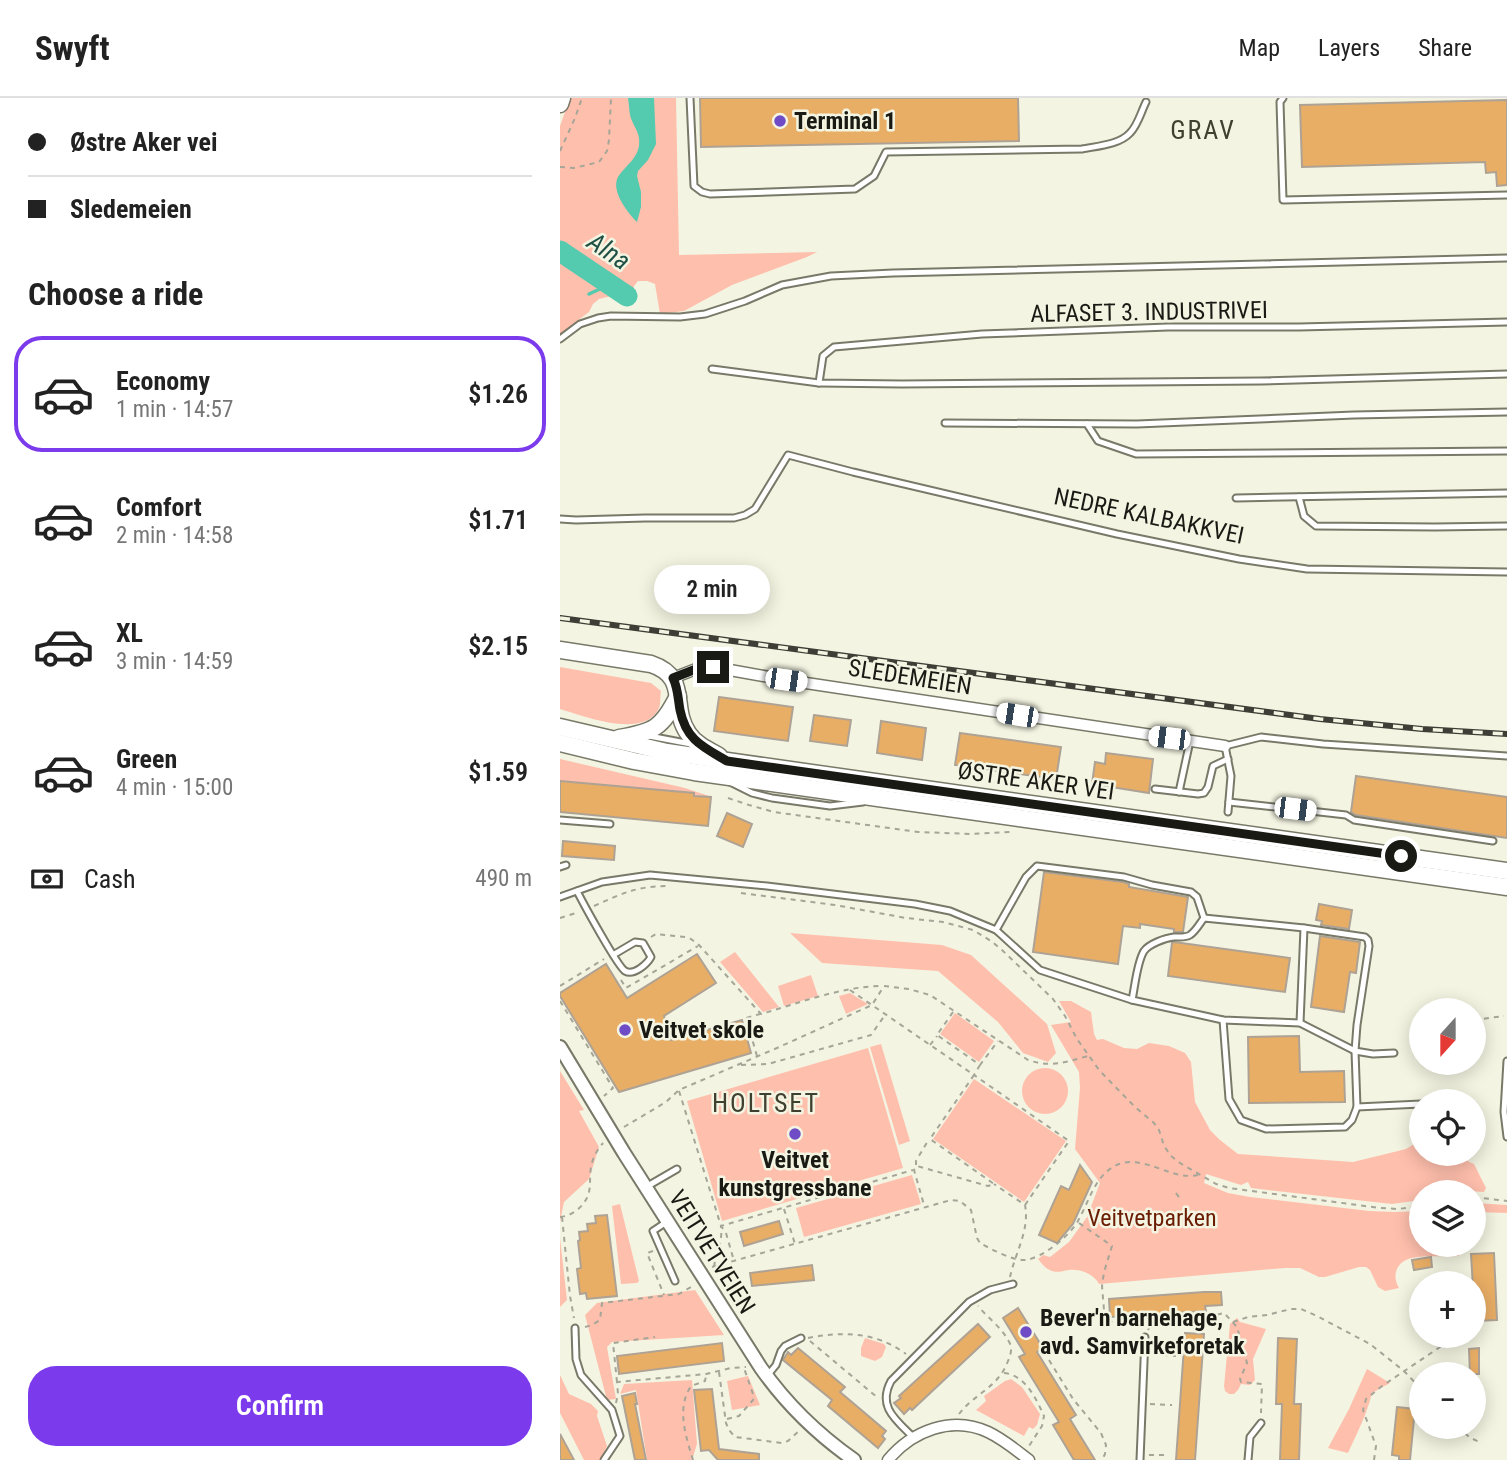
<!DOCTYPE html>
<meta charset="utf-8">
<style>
:root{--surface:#fff;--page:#f2f2f2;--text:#222;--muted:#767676;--line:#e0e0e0;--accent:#7c3aed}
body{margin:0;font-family:"Roboto Condensed",sans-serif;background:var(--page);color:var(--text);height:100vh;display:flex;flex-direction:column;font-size:26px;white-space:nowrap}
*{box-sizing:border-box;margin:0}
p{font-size:23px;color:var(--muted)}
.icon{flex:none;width:38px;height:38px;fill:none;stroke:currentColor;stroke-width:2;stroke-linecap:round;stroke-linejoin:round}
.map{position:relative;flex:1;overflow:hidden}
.side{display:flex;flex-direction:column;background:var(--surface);width:560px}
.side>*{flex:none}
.top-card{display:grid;align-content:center;height:154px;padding:0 28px;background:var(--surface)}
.needle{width:46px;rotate:201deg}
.tools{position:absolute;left:849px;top:900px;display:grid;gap:14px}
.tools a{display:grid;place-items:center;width:77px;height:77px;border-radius:50%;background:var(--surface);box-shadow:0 4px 18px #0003;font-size:35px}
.end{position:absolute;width:32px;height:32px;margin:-16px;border:9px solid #1a1a14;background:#fff;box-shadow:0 0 0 4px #fff}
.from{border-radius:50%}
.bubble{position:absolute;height:49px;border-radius:24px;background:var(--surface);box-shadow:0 4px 18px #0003;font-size:23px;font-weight:600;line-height:49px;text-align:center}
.car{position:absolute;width:21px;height:42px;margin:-21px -10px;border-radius:9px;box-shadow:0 0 5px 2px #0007;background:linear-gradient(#fff 24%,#345 0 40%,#fff 0 76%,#345 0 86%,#fff 0)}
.top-card b{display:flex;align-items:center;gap:24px;height:66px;font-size:26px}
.top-card b+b{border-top:2px solid var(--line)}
.top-card i{width:18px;height:18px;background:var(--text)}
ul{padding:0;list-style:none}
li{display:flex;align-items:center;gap:21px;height:116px;margin:0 14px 10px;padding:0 14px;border:4px solid transparent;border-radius:28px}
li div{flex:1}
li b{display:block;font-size:26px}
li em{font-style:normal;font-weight:600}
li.selected{border-color:var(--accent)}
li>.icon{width:63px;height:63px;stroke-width:1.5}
h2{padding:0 28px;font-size:32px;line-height:84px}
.pay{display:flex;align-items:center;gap:18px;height:77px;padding:0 28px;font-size:26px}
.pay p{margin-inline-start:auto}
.primary-button{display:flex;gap:14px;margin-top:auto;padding:14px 28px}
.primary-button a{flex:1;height:80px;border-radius:28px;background:var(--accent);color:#fff;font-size:28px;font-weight:600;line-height:80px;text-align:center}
header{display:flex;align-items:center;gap:42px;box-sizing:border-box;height:98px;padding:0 35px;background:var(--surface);border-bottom:2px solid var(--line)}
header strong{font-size:33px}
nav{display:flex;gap:38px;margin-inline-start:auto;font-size:24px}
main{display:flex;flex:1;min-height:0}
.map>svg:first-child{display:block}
</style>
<header>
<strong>Swyft</strong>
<nav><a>Map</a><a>Layers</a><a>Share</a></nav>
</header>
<main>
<section class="side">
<div class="top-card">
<b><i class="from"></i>Østre Aker vei</b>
<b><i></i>Sledemeien</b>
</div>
<h2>Choose a ride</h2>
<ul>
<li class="selected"><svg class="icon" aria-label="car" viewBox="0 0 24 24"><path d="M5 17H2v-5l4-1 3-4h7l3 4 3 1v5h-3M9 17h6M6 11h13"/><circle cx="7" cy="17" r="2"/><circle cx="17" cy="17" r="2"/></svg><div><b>Economy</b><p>1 min · 14:57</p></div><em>$1.26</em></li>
<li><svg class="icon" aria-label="car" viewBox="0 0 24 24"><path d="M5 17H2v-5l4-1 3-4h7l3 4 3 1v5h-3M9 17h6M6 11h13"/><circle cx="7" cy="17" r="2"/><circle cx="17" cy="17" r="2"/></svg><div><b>Comfort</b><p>2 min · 14:58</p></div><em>$1.71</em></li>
<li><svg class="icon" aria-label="car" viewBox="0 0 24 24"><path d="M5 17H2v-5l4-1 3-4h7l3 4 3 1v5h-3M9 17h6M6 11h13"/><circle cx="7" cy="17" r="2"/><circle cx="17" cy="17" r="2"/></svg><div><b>XL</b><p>3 min · 14:59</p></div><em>$2.15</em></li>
<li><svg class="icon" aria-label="car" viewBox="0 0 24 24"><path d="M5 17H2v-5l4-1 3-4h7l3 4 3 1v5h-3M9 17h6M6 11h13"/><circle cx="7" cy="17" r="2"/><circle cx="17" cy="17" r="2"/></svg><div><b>Green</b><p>4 min · 15:00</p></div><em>$1.59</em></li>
</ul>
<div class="pay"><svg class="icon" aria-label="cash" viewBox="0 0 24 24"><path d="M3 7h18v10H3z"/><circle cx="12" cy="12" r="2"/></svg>Cash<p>490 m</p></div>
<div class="primary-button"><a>Confirm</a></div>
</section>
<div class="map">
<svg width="947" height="1362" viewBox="0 0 947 1362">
<rect width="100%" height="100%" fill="#f4f4e2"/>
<g fill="#ffbfad">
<polygon points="10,0 116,0 119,157 257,154 247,159 172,187 124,213 100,216 95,186 87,183 78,183 74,188 72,196 61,189 51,198 39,201 33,206 29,214 0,236 0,28"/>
<path d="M0,569l91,16 10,8c-1,5 0,12 -2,17 -15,32 -75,8 -99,1z"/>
<polygon points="0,661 125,690 152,699 0,684"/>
<polygon points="230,835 382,847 411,857 487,926 496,955 488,964 463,955 438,924 378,873 262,865"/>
<polygon points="175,854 219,909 203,914 160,864"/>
<polygon points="251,877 258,898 224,908 218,888"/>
<polygon points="290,895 308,906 286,916 279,898"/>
<path d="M499,903h12l20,11 3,22 3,6 6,-1 21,9 13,1 12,-6 20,3 16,7 6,9 4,40 15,28 10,10 18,14 115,8 53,-13 15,-9v13h45l-1,4 4,5 5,2 12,24 -2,4 -32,-2 -1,2h-30v8l-29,4 -141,-16 -3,-6 -7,3 -35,-11 -2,9 24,10 22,4 119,14 26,1 26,-1v33h38v12c-15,1 -32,-1 -47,2 -15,3 -21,17 -13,30l-14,3 -7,-4 -8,-17 -4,-3h-7l-34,10h-6l-19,-9h-15l-186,16c-5,-10 -18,-15 -30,-14 -7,1 -11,3 -17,1 -6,-2 -10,-7 -14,-12l5,-4 7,2 19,-15 18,-25 13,-34 -25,-34 5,-61 -1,-16 -28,-47 20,-3z"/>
<polygon points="395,915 434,943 419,964 380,936"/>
<polygon points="321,946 350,1043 339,1047 310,949"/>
<polygon points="308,950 343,1070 162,1123 127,1003"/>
<circle cx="485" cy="993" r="23"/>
<polygon points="0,973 24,1012 19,1013 39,1049 29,1081 4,1104 0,1124"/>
<polygon points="414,981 506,1043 464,1104 373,1041"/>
<polygon points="352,1077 361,1106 244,1139 236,1110"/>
<polygon points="914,1105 947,1107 947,1115 914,1114"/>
<polygon points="60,1106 79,1183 77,1185 61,1186 52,1108"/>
<polygon points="0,1140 7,1202 0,1209"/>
<polygon points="135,1192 164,1237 52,1244 47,1249 56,1301 47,1302 25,1217 37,1205"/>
<polygon points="677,1220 680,1224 706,1231 693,1261 695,1282 690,1287 681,1286 678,1292 674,1296 669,1296 665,1293 664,1288 670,1226"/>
<polygon points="305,1240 324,1246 326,1249 322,1259 315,1263 301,1258 301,1250"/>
<path d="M807,1271l23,14 -18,10c-5,21 -15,40 -24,60l-20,-5 21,-39z"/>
<polygon points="0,1277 9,1296 31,1306 38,1313 37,1318 47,1348 40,1362 24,1362 0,1315"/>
<polygon points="188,1278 200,1307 172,1312 167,1283"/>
<polygon points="451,1281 462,1289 480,1316 477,1327 473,1331 469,1329 464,1338 416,1312 426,1303 424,1298 445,1283"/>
<polygon points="132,1282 137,1346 132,1362 87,1362 76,1292 60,1296 64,1286"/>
</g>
<path fill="#54caaf" d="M68,0h26l2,46 -8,16 -10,11 -1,5 4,16v15l-4,15c-10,-10 -29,-34 -17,-48 7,-9 17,-16 19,-28 2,-14 -6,-19 -9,-31 -1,-6 -1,-11 -2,-17z"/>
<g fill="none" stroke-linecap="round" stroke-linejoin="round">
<polyline stroke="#54caaf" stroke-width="3.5" points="29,196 42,190 53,189"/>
<polyline stroke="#54caaf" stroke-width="21" points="0,153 67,198"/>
</g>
<g fill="#e9ae65" stroke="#aea294" stroke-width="2">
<polygon points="140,0 458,0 459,43 141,49"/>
<polygon points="947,2 947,87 937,88 936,74 926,75 925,64 742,69 740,7"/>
<polygon points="159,599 233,609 228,643 154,633"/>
<polygon points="254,617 291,622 287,648 250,643"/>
<polygon points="321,623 366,630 362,662 317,655"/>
<polygon points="400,635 501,649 496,681 395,667"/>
<polygon points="546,655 593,661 589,695 532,686 535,664 545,666"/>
<polygon points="796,678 947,699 947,740 796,717 791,714"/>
<polygon points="0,683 134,695 134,698 151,699 148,728 0,714"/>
<polygon points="167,715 192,726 183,749 157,738"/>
<polygon points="3,743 55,748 54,762 2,758"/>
<polygon points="484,774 563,784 569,786 569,789 628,799 623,834 614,834 614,831 580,826 580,830 563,828 558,866 473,854"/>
<polygon points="759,806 792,812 789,831 761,827 762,823 756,822"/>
<polygon points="760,838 800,844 796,875 790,874 784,914 751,909"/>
<polygon points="614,844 730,860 725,894 608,878 612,845"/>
<polygon points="137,856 156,885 104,918 111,942 182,922 191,955 59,994 0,898 0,895 46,866 67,900"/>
<polygon points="739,938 740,974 784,973 785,1004 689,1005 688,939"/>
<polygon points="520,1067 532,1084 513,1126 497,1145 479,1137 501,1088 509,1092"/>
<polygon points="47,1117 57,1198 27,1201 26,1195 20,1196 17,1171 21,1170 18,1143 20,1142 19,1134 28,1133 27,1126 36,1125 35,1118"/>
<polygon points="219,1123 223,1136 184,1148 180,1134"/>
<polygon points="934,1155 937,1222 915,1223 911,1156"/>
<polygon points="871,1159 872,1169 854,1172 852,1162"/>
<polygon points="252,1167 254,1182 192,1188 190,1175"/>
<polygon points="644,1194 661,1194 662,1207 645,1208 646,1213 550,1219 549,1201"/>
<polygon points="458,1210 483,1250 477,1254 516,1317 510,1321 535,1362 514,1362 493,1327 499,1324 459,1259 465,1256 443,1220"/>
<polygon points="418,1226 430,1239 352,1312 350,1310 344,1316 334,1305 341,1300 339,1298"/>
<polygon points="625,1235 644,1236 635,1362 616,1362"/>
<polygon points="718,1240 737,1241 734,1306 741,1306 739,1362 720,1362 722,1306 716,1306"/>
<polygon points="162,1245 164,1263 59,1276 57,1258"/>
<polygon points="238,1250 285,1289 280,1294 326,1333 322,1338 325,1341 318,1350 268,1308 272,1302 223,1262 228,1254 231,1257"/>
<polygon points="919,1250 919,1276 910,1276 909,1251"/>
<polygon points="152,1291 159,1351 199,1356 199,1362 158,1362 149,1352 141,1353 134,1292"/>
<polygon points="75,1295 77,1306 75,1306 86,1362 75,1362 62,1298"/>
<polygon points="837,1309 855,1311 850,1362 839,1362 839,1358 832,1357"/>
<polygon points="0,1336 14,1362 0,1362"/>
</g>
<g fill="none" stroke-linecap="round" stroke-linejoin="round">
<g stroke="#797969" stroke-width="9">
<g id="service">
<path d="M130,0l4,88 8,6 8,2 145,-5 19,-13 12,-24 196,-3c15,-3 37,-4 48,-16 8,-8 11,-21 16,-31"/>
<polyline points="723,0 720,4 723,102 947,97"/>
<polyline points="0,241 20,226 38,220 51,218 120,219 145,216 185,203 222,187 271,178 333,175 947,160"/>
<polyline points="152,271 259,285 342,286 701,283 947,276"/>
<polyline points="259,285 263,258 274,249 422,236 608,229 739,229 947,224"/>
<polyline points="385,325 577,326 794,317 947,314"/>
<polyline points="527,326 538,343 576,356 947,353"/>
<polyline points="739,399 744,418 756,428 875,429 947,428"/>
<polyline points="676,400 947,395"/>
<polyline points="0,421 16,422 85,420 174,420 185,417 195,411 228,357 293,374 557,436 679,461 747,471 947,474"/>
<polyline points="89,638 131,646"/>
<polyline points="170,684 192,695 212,700 270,708 303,704"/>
<polyline points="595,691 638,696 644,695 648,689 653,668 668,661"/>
<polyline points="619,694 630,643"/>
<polyline points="669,704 786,717 794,722 933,743"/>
<polyline points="668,714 671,678 665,648 701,639 763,646 947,658"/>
<polyline points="0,722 50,726"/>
<polyline points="0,769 6,767"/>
<path d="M17,793c6,12 41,76 48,80 9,5 22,-7 26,-14l-8,-14 -8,-1 -22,13"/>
<polyline points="0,799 42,784 90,777 207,788 355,806 390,813 436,832 480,872 572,902 663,922 740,925 795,953 813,956 834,955"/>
<polyline points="436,832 466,779 477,768 564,779 592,787 631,794 637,799 644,820"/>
<path d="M572,902c3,-14 5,-38 12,-49 5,-7 21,-13 30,-14 6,0 11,1 16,-2 6,-4 10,-12 14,-17l100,10 61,9 3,3 1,6 -12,79 -2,26 2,56 -5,13 -7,7 -79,2 -25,-9 -12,-21 -6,-79"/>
<polyline points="740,925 744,830"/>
<polyline points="947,963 944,1014 947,1039"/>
<polyline points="797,1009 861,1006"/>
<polyline points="86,1089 117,1071"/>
<polyline points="108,1123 93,1133 115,1183"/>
<polyline points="15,1230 16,1261 21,1277 52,1312 60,1338 44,1362"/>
<polyline points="207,1278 216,1267 221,1253 225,1248 241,1240"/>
<path d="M354,1340c-18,-18 -37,-31 -23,-57l78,-79 21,-12 23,-6"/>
<polyline points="580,1362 585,1239"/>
<polyline points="688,1362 690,1339 701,1325"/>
</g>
</g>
<g stroke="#797969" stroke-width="13">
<g id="minor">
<polyline points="113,580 136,571 153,569 226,582 665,648"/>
<path d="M328,1362c24,-29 64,-45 100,-28 15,7 28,18 41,28"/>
</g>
</g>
<g stroke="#797969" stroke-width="16">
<path id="tertiary" d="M0,949l64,106 137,215c26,37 56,66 93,92"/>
</g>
<g stroke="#797969" stroke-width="19">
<g id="trunk">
<polyline points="0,6 2,0"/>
<path d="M0,552l91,14c39,13 19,43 37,69 7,11 20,17 31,23"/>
<polyline points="0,629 107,654 167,663 947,773"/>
<path d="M59,640c35,-6 43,-10 59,-42"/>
<polyline points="0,645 74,663 134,674 947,789"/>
</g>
</g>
<g stroke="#a5a598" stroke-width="2" stroke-dasharray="5 5" stroke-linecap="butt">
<polyline points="0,53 15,20 22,0"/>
<polyline points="0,69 14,70 39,64 47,53 49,42 51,0"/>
<polyline points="168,700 189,707 214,714 358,734 412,736 450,734"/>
<polyline points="181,795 275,807 346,820 383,824 413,832 431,843 442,852 493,901 505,918 517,941 539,972 574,1008 594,1025 599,1032 604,1048 611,1058 620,1065 656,1086 669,1090 820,1110 838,1111 861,1108"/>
<path d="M34,808c29,-13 43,-20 75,-20"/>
<polyline points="0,820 19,814"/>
<path d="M91,839l5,-3 29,3 6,2 8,6 62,69c38,-11 82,-28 122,-28"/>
<polyline points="61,882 66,890 138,848"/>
<polyline points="0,888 44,861"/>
<polyline points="290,892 414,977 370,1041 434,1086 428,1088 357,1068 354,1072 364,1107"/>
<polyline points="0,903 53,990 44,998"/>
<polyline points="393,914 377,937 420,967 438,943"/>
<polyline points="914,922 944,918"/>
<polyline points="370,947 377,938"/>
<polyline points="197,958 186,920 200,916"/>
<polyline points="181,967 208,966 311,937 325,917"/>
<polyline points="420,967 414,977 509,1043 465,1107 434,1086"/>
<polyline points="119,993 161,1128 166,1135 174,1163"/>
<path d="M64,1029l42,-25 13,-12 98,-42 95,-43 12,-19 25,3 21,6 98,65c23,8 38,2 60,-4"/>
<polyline points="356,1067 356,1063 369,1041"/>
<polyline points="616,1095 621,1102"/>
<polyline points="914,1099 947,1103"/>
<polyline points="224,1111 235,1146"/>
<path d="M0,1119c13,-1 26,-12 29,-25 2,-9 0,-20 3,-29 2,-8 6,-14 11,-20"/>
<polyline points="2,1119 10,1198 14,1220"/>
<polyline points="519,1125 552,1148 544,1174 542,1188 545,1224 652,1218 664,1215 677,1229 687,1265 680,1281 681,1284 702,1286 701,1315"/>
<polyline points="93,1153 87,1155 104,1197"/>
<path d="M152,1169l239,-67 9,1 11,9 6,28 3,5c11,6 33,18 45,17 18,-2 46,-25 54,-41 11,-20 17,-46 40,-55 27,-9 53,17 79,11"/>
<path d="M154,1169c2,-16 9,-25 7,-41l192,-56"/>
<path d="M450,1179c5,-24 20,-47 15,-72"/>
<polyline points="673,1224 688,1219 707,1217 731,1211 741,1211 757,1218 810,1246 844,1273 861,1291"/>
<polyline points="25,1229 32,1227 40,1222 42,1205 119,1196 133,1188"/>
<polyline points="588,1232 593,1222"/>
<path d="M248,1240c36,-7 68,-6 98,16"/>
<polyline points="250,1243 318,1300"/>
<polyline points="593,1256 616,1258"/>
<polyline points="489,1262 513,1301 541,1335 546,1347 545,1356 542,1362"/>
<polyline points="159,1274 166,1325 169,1332 175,1339 222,1345 228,1343 240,1332"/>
<path d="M444,1275c21,2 32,25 40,43l-2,10 -13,20"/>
<polyline points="57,1284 53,1245 95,1239"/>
<polyline points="56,1305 58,1296 57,1284 146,1276 171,1270 186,1269"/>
<polyline points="590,1306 612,1307"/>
<path d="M399,1316c16,-21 39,-26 49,-53 3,-7 5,-14 0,-21 -7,-13 -21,-23 -30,-34"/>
<polyline points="167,1321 179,1318 193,1302 194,1299 184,1270"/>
<polyline points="898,1328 909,1339 919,1344"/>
<polyline points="589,1357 609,1357"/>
<path d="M133,1362c-7,-23 -17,-52 -2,-74l14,-5 1,-5"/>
<polyline points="814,1362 816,1348 803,1312 806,1301 822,1288 898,1237"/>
</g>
<use href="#service" stroke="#fff" stroke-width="5"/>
<use href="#minor" stroke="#fff" stroke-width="10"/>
<use href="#tertiary" stroke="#fff" stroke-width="12"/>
<use href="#trunk" stroke="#fff" stroke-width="16"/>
<g stroke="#3e3e36" stroke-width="6">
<polyline id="rail" points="0,520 760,621 862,631 947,636"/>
</g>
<use href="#rail" stroke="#f4f4e2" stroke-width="3.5" stroke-dasharray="10" stroke-linecap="butt"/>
</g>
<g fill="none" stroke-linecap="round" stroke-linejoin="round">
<path stroke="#1a1a14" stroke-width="9" d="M153,569l-17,2 -23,9c5,10 5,21 7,32 6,30 23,37 47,51l674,95"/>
</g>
<g fill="#6f4cc5" stroke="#f4f4e2" stroke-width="2.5">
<circle cx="220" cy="23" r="7"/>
<circle cx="65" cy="932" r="7"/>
<circle cx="235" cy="1036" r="7"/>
<circle cx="466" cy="1234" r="7"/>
</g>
<g text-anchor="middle" stroke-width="5" stroke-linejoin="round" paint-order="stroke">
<g font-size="24" font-weight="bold" fill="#1a1a14" stroke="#f4f4e2" text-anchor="start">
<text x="234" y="31">Terminal 1</text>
<text x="79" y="940">Veitvet skole</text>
<text x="235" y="1070" text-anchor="middle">Veitvet<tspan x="235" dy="28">kunstgressbane</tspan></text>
<text x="480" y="1228">Bever'n barnehage,<tspan x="480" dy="28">avd. Samvirkeforetak</tspan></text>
</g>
<g font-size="24" fill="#1a1a14" stroke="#f4f4e2">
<text transform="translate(589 214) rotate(-1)" y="8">ALFASET 3. INDUSTRIVEI</text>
<text transform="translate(589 418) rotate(12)" y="8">NEDRE KALBAKKVEI</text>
<text transform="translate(350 579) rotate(9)" y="8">SLEDEMEIEN</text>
<text transform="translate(476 683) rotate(8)" y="8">ØSTRE AKER VEI</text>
<text transform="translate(152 1154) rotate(58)" y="8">VEITVETVEIEN</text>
</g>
<g font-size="24" fill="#6b1d04" stroke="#f4f4e2">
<text x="592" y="1128">Veitvetparken</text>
</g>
<g font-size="26" letter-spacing="2" fill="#404031" stroke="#f4f4e2">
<text x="643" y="41">GRAV</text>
<text x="206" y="1014">HOLTSET</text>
</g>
<g font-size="26" font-style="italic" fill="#1e5045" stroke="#f4f4e2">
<text transform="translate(49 153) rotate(34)" y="9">Alna</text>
</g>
</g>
</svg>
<div class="tools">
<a><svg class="needle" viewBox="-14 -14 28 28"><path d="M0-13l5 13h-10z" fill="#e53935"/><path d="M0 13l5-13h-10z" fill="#767676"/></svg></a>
<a><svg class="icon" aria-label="locate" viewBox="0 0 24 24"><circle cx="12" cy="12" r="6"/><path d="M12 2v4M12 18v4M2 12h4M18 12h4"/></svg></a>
<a><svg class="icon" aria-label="layers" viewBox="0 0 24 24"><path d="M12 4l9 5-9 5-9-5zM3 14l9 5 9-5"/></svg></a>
<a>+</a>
<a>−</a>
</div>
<i class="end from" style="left:841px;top:758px"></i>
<i class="end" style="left:153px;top:569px"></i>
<div class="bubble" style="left:94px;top:467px;width:116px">2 min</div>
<i class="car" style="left:226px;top:582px;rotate:98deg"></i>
<i class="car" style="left:457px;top:617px;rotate:279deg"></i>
<i class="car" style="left:609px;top:640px;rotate:277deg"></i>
<i class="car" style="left:735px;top:711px;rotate:97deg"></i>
</div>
</main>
